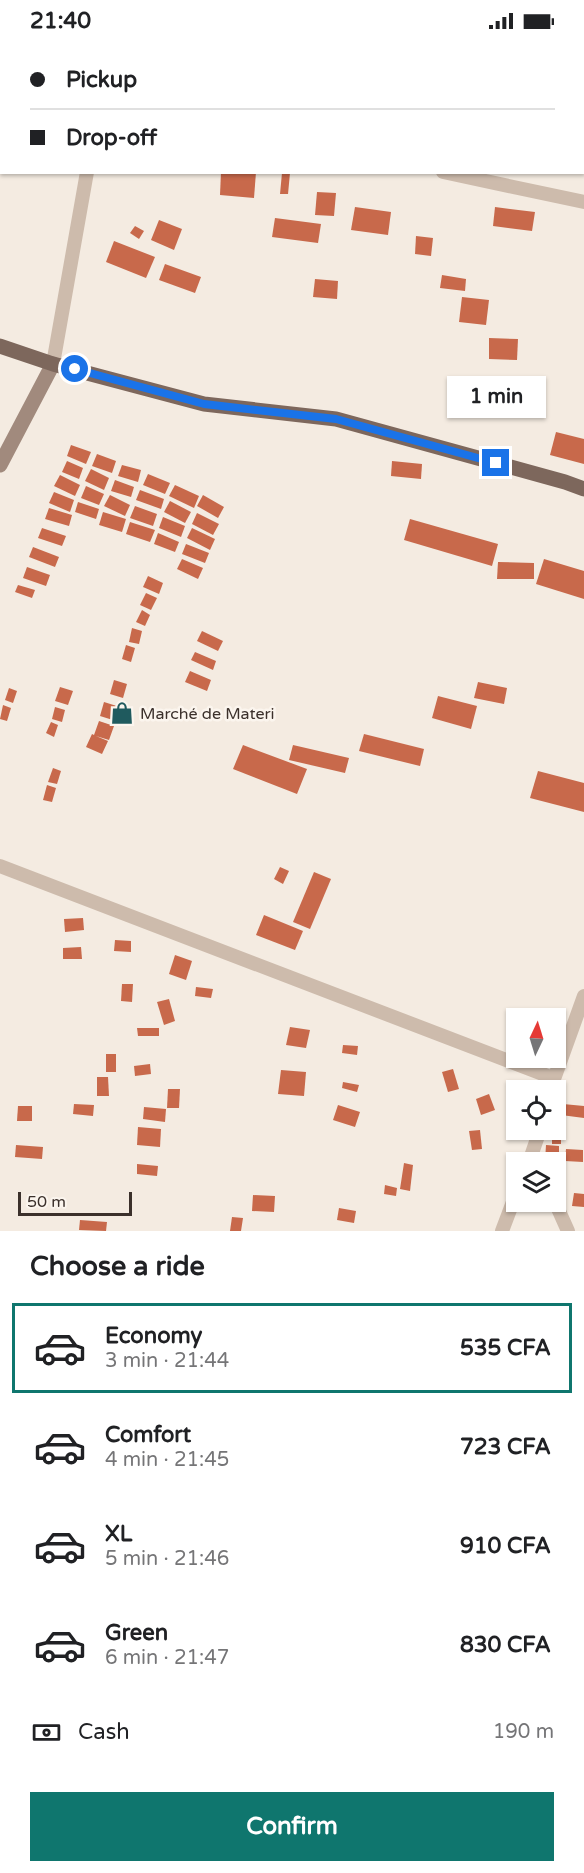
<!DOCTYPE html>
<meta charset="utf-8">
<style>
:root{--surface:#fff;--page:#f6f6f6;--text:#202124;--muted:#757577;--line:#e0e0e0;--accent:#0f766e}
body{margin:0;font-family:"Varela Round",sans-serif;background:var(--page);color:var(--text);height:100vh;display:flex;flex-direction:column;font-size:22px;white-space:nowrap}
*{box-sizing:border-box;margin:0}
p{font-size:20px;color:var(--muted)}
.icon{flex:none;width:33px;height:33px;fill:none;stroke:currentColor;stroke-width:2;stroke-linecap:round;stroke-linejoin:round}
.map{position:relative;height:1189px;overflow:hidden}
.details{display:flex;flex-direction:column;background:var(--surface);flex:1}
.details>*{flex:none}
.guide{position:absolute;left:0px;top:0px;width:585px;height:132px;box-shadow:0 2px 4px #0004;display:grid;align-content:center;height:132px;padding:0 30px;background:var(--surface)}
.needle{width:39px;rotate:4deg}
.buttons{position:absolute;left:506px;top:966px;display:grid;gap:12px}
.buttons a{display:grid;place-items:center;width:60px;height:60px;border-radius:0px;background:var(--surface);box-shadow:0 2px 4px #0004;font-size:30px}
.scale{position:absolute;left:18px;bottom:15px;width:114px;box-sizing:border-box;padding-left:6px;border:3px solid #3b302b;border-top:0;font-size:16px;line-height:21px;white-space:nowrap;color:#3b302b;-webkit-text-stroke:4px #fbf5ee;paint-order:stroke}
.end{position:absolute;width:27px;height:27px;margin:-14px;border:8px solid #1a73e8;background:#fff;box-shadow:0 0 0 3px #fff}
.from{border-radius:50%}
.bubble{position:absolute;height:42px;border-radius:0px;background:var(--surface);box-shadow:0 2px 4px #0004;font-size:20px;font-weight:700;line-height:42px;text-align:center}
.guide b{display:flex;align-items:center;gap:21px;height:57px;font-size:22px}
.guide b+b{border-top:2px solid var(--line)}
.guide i{width:15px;height:15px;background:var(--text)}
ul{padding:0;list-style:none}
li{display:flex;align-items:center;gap:18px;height:90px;margin:0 12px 9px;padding:0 18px;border:3px solid transparent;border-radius:0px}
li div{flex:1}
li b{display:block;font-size:22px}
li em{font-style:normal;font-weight:700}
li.on{border-color:var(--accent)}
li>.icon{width:54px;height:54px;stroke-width:1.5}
h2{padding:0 30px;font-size:27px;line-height:72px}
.pay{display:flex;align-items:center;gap:15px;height:66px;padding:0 30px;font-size:22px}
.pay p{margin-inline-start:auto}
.action{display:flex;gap:12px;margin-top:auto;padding:12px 30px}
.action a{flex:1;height:69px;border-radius:0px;background:var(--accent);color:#fff;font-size:24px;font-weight:700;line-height:69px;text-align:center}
.status{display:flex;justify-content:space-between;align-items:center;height:42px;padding:0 30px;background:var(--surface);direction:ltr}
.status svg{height:16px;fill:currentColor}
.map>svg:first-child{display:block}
</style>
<div class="status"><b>21:40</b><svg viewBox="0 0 49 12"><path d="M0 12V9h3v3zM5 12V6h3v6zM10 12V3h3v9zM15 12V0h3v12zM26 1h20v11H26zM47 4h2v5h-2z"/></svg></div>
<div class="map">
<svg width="584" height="1189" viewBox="0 0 584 1189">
<rect width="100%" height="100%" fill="#f4ebe1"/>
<g fill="#c8694b">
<polygon points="221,130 256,130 254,156 220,153"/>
<polygon points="282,131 290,131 288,152 280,152"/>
<polygon points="317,150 336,151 334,174 315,173"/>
<polygon points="355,165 391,170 388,193 351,188"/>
<polygon points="495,165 535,170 532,189 493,184"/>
<polygon points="275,176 321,182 318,201 272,195"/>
<polygon points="159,178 182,187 174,208 151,198"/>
<polygon points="135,184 144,189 139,197 130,191"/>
<polygon points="416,194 433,196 431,214 415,212"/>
<polygon points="114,199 155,215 146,236 106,220"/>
<polygon points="165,222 201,235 195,251 159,238"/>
<polygon points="442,233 466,237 465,249 440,246"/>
<polygon points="315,237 338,239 337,257 313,255"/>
<polygon points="462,255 489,258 486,283 459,280"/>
<polygon points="489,296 518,297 517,318 489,317"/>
<polygon points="556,390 584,397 584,422 550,413"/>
<polygon points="71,403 91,410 86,422 67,414"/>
<polygon points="97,412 116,419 112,431 92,424"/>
<polygon points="67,419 83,426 79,437 62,430"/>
<polygon points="392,419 422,422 421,437 391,434"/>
<polygon points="122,423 141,428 138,440 118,434"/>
<polygon points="91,427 109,436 104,448 85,439"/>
<polygon points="148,432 170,441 165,452 143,443"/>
<polygon points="60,433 80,443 75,454 54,444"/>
<polygon points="115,438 134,445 131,455 111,449"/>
<polygon points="175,443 199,454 194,466 169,454"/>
<polygon points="86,444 104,452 99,463 81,456"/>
<polygon points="140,448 164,457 161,467 136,458"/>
<polygon points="54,450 74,458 70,470 49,461"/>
<polygon points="110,453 130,463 125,474 104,464"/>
<polygon points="203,453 224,465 218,476 197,464"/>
<polygon points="170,459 191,470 185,481 164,470"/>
<polygon points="78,460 99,467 96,477 75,470"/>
<polygon points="135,464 157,472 153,484 130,476"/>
<polygon points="49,466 72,473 69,484 45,477"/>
<polygon points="103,470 126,477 122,490 99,483"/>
<polygon points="197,471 219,482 213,493 192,482"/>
<polygon points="163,475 185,484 181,495 159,486"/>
<polygon points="410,477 498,502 492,524 404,498"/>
<polygon points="130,480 155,488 150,500 126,492"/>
<polygon points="42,486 66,494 62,504 38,496"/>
<polygon points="192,486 215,497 210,508 187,496"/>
<polygon points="158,491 179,500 175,510 154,502"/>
<polygon points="186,502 209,511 205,521 182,512"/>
<polygon points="33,505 59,515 55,525 29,515"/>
<polygon points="182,517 203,526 198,537 177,527"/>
<polygon points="544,517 584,529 584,557 536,542"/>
<polygon points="498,520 534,521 534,537 497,537"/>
<polygon points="27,525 50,533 46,544 23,536"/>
<polygon points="148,534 163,541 159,552 143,545"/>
<polygon points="18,543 35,548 32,556 15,550"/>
<polygon points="146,551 157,556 151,568 140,563"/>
<polygon points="142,568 150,573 145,584 136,580"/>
<polygon points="132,586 142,589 139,602 129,600"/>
<polygon points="202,589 223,599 218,609 197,599"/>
<polygon points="126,603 135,606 131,620 122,617"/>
<polygon points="195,610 216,619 213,628 191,618"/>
<polygon points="190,629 211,638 207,649 185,640"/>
<polygon points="114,638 127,642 123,656 110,652"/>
<polygon points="478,640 507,646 504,662 474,656"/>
<polygon points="60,645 73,649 68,663 55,659"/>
<polygon points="9,646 17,649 13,661 5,658"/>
<polygon points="438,654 477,664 471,687 432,676"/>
<polygon points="104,660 120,665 116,679 100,674"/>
<polygon points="3,663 11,666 7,679 0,677"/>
<polygon points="55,665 65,668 62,680 52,677"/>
<polygon points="99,679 114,684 109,698 96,694 108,699 102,712 86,705 92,692 94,693"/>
<polygon points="51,680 58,683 54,695 46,691"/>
<polygon points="364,692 424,707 420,724 359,709"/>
<polygon points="243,703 307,727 297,752 233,727"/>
<polygon points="293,703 349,716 345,731 289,718"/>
<polygon points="53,726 61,729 57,742 48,740"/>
<polygon points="538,729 584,741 584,770 530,756"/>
<polygon points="47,743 56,746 52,760 43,758"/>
<polygon points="280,825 289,829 283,842 274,837"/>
<polygon points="314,830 331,837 310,887 293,880"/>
<polygon points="264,873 303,889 295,908 256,893"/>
<polygon points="83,876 84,888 65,890 64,877"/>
<polygon points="115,898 131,899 131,910 114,909"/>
<polygon points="81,905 82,917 63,917 63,906"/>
<polygon points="175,913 192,919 186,938 169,932"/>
<polygon points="122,942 133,942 132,960 121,959"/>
<polygon points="196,945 213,947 211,956 195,954"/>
<polygon points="169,957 175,979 164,983 157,960"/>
<polygon points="290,985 310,988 306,1006 286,1003"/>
<polygon points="137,986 159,986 159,994 138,994"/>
<polygon points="343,1003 358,1004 357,1013 342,1011"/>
<rect x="106" y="1012" width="10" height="18"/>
<polygon points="150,1022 151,1032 135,1034 134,1024"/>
<polygon points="453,1027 459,1047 448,1050 442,1030"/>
<polygon points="281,1028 306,1030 304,1054 278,1052"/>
<polygon points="97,1035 108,1035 109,1054 97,1054"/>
<polygon points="343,1040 359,1043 357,1050 342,1046"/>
<polygon points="168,1047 180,1047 179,1066 167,1066"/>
<polygon points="489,1052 495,1068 481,1073 476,1057"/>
<polygon points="74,1062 94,1063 93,1074 73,1072"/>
<polygon points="563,1062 584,1064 584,1076 561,1073"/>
<polygon points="338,1063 360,1070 355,1085 333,1078"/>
<polygon points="18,1064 32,1064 32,1079 17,1079"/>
<polygon points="144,1065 166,1067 165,1080 143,1077"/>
<polygon points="555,1076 561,1076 561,1102 552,1102 552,1088 555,1088"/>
<polygon points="138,1085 161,1087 160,1105 137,1103"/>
<polygon points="480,1088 482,1107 472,1108 469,1089"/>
<polygon points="16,1103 43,1105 42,1117 15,1115"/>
<polygon points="546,1103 559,1104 559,1120 545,1120"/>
<polygon points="566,1107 583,1108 583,1120 565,1119"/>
<polygon points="404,1121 413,1123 410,1149 400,1147"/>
<polygon points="137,1122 158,1124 157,1134 137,1132"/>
<polygon points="385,1143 397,1146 396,1154 384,1152"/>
<polygon points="574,1151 584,1152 584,1165 572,1164"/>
<polygon points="253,1153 275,1154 274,1170 252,1169"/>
<polygon points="339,1166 356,1169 354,1181 337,1178"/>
<polygon points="232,1175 243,1176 241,1189 230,1189"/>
<polygon points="80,1178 107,1180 106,1189 79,1188"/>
</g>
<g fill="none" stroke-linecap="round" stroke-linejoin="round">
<g stroke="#cdbbac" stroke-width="14">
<polyline points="511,0 524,2"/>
<polyline points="110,2 111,0"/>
<polyline points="0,41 2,42"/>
<polyline points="443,130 584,160"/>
<polyline points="53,322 87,130"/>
<polyline points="0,824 553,1036"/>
<polyline points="550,1048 584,954"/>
<polyline points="529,1120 540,1088"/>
<polyline points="555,1160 568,1189"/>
<polyline points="502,1189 516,1152"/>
</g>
<polyline stroke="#a18a7d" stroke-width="15" points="0,423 53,322"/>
<polyline stroke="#7d675c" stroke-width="15" points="0,304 53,322 204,362 336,377 565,440 584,447"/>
</g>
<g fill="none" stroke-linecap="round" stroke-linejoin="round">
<polyline stroke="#1a73e8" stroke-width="8" points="75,327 204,362 336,377 496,421"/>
</g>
<defs>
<g id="shop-bare" transform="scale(1.8)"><path d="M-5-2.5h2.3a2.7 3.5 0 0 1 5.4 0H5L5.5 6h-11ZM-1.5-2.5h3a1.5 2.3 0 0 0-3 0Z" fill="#1f5a5e" stroke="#fbf5ee" stroke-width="2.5" paint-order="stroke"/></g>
</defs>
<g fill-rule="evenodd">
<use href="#shop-bare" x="122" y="671"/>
</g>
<g text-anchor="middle" stroke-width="5" stroke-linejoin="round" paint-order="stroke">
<g font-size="16" fill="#3b302b" stroke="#fbf5ee" text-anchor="start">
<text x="140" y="677">Marché de Materi</text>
</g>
</g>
</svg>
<div class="buttons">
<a><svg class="needle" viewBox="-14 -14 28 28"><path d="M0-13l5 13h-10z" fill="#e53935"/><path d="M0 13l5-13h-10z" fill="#757577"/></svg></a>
<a><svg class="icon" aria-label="locate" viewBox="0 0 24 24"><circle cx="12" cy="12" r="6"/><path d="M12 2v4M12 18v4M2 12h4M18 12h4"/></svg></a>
<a><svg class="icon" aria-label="layers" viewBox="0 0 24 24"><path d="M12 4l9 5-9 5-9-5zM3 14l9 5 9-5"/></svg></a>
</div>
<div class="scale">50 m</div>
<i class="end from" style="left:75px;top:327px"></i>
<i class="end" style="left:496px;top:421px"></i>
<div class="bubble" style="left:447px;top:334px;width:99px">1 min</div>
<div class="guide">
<b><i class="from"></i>Pickup</b>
<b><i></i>Drop-off</b>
</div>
</div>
<section class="details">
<h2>Choose a ride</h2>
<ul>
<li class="on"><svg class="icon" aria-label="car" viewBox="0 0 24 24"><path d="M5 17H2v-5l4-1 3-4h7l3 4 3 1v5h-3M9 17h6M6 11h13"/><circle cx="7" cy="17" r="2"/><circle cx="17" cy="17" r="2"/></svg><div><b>Economy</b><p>3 min · 21:44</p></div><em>535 CFA</em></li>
<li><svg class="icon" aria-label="car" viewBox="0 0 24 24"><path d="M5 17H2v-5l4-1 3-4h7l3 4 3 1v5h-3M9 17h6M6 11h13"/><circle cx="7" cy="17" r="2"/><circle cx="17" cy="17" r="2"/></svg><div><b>Comfort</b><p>4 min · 21:45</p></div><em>723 CFA</em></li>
<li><svg class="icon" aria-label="car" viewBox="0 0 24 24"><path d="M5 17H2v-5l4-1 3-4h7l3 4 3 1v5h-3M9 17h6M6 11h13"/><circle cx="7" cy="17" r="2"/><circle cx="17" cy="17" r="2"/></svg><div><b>XL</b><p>5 min · 21:46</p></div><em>910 CFA</em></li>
<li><svg class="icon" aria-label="car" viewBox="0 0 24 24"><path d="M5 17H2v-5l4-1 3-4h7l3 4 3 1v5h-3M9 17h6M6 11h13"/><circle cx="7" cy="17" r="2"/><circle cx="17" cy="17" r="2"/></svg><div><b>Green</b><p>6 min · 21:47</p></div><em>830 CFA</em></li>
</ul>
<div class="pay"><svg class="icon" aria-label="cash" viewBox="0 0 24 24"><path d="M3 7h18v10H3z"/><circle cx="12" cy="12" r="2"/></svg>Cash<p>190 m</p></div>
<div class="action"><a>Confirm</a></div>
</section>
